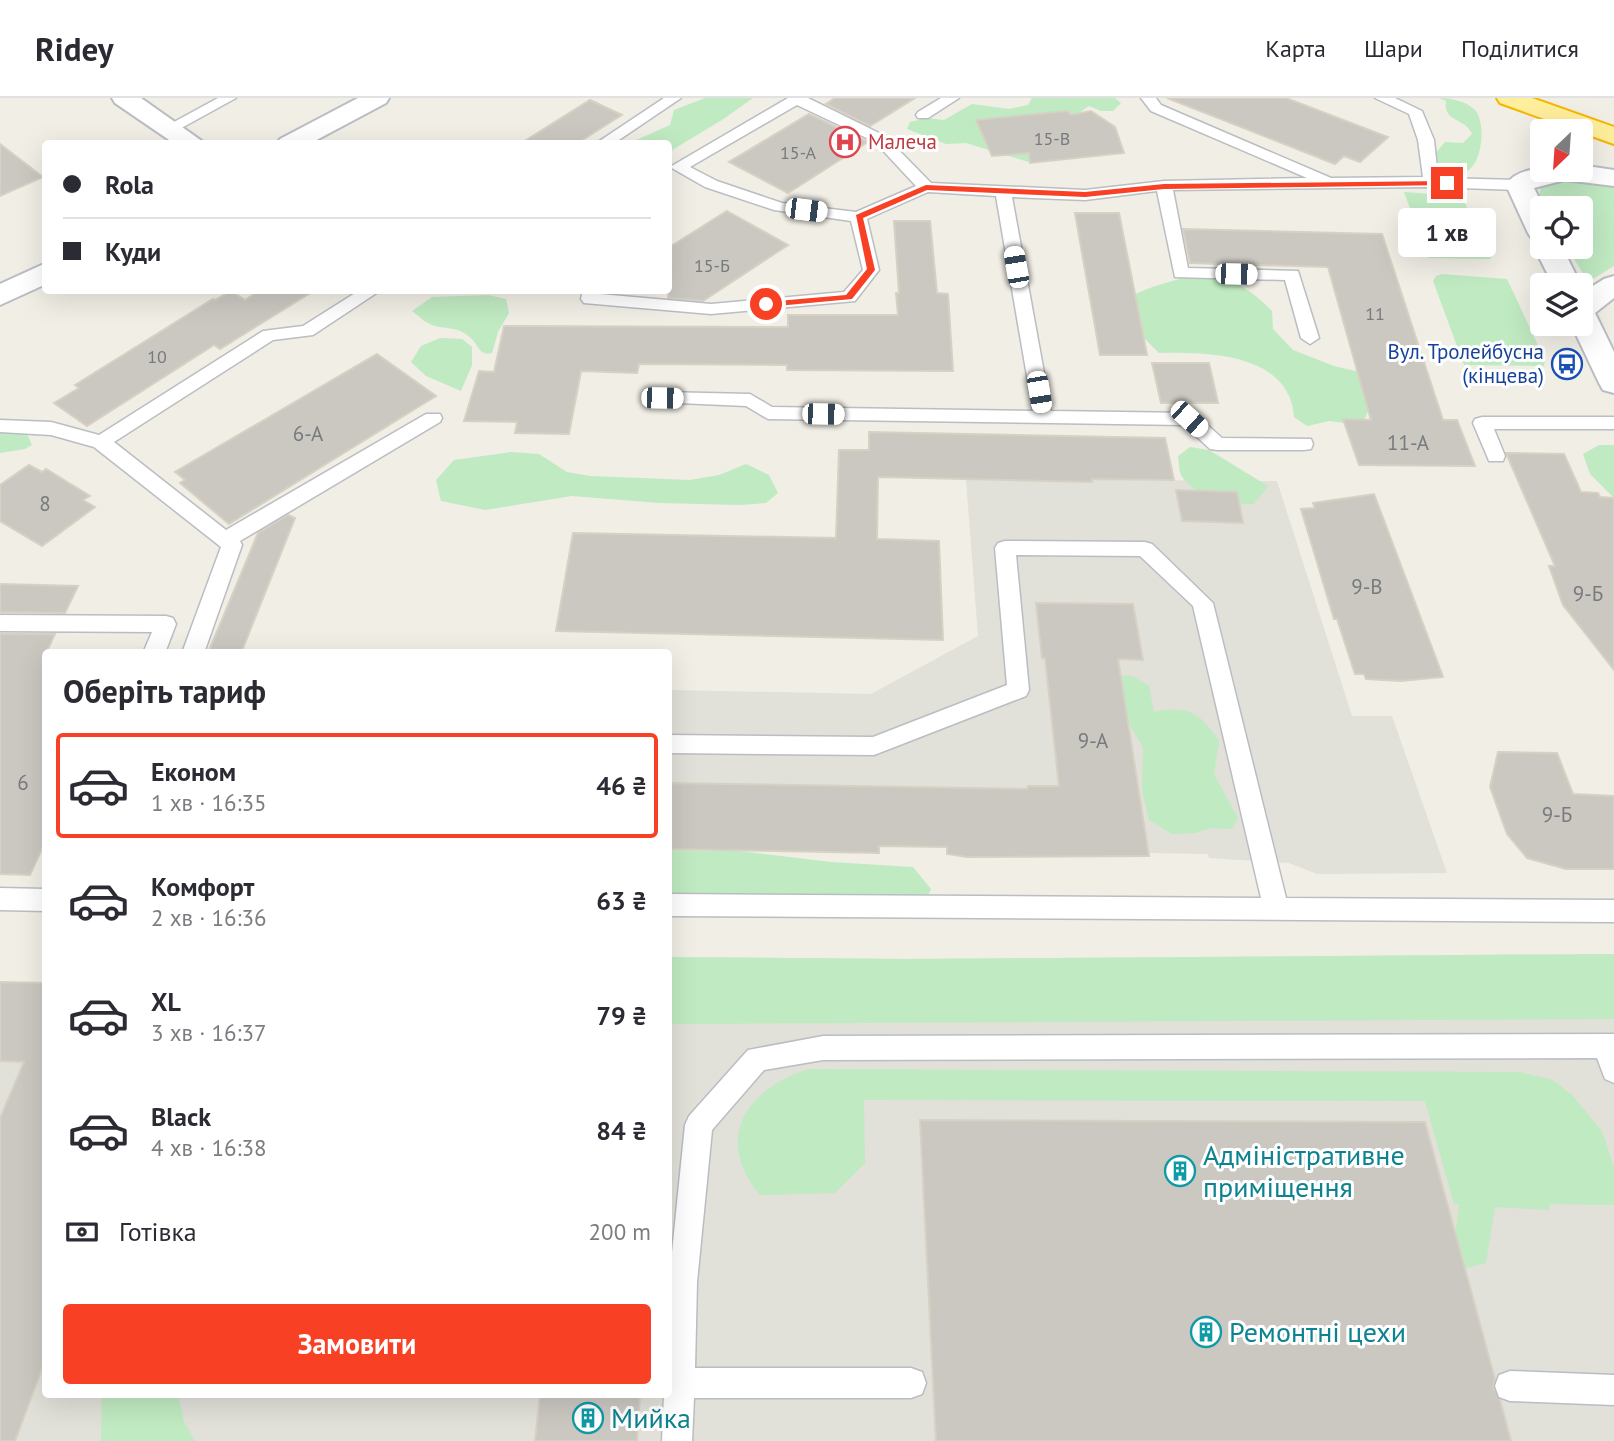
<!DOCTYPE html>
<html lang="uk">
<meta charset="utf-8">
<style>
:root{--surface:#fff;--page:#f7f7f7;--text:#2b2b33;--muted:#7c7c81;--line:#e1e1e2;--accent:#f84024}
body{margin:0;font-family:"PT Sans",sans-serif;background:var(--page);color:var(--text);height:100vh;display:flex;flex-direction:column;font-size:26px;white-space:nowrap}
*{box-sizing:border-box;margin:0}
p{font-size:23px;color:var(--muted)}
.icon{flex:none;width:38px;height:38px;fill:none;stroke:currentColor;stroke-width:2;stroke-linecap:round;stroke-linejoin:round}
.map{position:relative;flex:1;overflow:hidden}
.panel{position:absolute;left:42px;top:551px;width:630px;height:749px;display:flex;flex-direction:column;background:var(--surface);border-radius:7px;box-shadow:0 7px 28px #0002}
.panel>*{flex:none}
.banner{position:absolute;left:42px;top:42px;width:630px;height:154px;border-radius:7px;box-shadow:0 7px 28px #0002;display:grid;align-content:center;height:154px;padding:0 21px;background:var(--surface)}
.needle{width:46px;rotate:205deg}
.buttons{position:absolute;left:1530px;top:21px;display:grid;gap:14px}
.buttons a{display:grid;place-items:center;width:63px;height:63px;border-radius:7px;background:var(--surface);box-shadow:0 7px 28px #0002;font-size:35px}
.end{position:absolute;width:32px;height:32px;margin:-16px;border:9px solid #f84024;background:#fff;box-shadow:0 0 0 4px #fff}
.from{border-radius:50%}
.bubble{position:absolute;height:49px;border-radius:7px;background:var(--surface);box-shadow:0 7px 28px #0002;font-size:23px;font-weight:700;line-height:49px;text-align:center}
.car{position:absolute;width:21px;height:42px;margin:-21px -10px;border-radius:9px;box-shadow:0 0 5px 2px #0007;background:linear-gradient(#fff 24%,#345 0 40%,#fff 0 76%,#345 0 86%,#fff 0)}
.banner b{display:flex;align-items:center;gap:24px;height:66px;font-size:26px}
.banner b+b{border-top:2px solid var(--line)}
.banner i{width:18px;height:18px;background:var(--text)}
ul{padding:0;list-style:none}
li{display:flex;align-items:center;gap:21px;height:105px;margin:0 14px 10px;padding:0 7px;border:4px solid transparent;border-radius:7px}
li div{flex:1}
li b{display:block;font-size:26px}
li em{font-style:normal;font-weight:700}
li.active{border-color:var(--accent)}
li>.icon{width:63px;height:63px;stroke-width:1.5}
h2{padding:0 21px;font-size:32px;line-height:84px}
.pay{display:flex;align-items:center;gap:18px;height:77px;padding:0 21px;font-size:26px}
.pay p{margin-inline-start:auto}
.action{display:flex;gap:14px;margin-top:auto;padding:14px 21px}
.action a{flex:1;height:80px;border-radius:7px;background:var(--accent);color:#fff;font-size:28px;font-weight:700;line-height:80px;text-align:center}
header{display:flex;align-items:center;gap:42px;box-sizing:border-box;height:98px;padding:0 35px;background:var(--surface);border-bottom:2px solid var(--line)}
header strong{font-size:33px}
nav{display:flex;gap:38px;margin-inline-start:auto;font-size:24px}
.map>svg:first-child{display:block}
</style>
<header>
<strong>Ridey</strong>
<nav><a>Карта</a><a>Шари</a><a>Поділитися</a></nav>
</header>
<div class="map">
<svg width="1614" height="1343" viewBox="0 0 1614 1343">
<rect width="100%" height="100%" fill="#f0eee5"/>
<g fill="#e1e0d9">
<polygon points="966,381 1277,383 1352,618 1392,618 1447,775 1317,776 1289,765 1209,760 1208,756 1149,755 1148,758 1034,756 1034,760 947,756 947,749 880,748 879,755 669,751 669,592 871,596 978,538"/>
<polygon points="1614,856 1614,1343 0,1343 0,884 45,884 46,1297 668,1297 669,859 904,861"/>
</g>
<g fill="#c0eac2">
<polygon points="705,0 753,0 725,20 669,54 668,46 630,45 670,27 674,12"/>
<polygon points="1032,0 1115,0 1121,5 1113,13 1101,13 1089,8 1069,22 1045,60 1032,65 966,45 946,46 907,31 910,24 927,20 944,22 972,6 1009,11 1028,7"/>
<path d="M1439,0c12,0 27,3 36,12 11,12 8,53 -8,61 -6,3 -16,2 -22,2l-8,-6 -3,-12 11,-13 18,1 9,-9c-7,-17 -29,-11 -26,-33z"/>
<polygon points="1560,81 1614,88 1614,168 1588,184 1567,149 1580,149 1580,110 1543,110 1539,99 1541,87"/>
<polygon points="1404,94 1461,98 1492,157 1490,161 1428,160"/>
<path d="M1200,174c33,7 48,15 72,39l1,18 20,21 41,16 30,7 5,36 -7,16 -33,-4 -22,5 -13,-9c-4,-64 -87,-65 -135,-64 -18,-18 -31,-29 -30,-55 22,-14 47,-16 71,-26z"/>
<polygon points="1442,176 1507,181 1545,262 1544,268 1464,267 1433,183 1436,178"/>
<path d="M488,197l18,4 3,14 -11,19 -6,21c-13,3 -13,-7 -20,-14 -16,-15 -26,-8 -42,-15 -6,-2 -12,-9 -18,-13l20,-14z"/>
<polygon points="440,240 462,241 472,249 472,267 461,293 426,278 411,264 421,248"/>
<polygon points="0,335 27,336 32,347 25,351 0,355"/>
<polygon points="1599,347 1614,347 1614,400 1590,376 1583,356"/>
<path d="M1190,349l19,3 59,36 -14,18c-22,0 -58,-7 -72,-27 -3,-5 -3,-14 -4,-21z"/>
<polygon points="511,354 539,356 567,374 590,378 690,382 719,377 746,366 769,377 778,395 766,405 740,407 659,405 572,398 485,412 441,403 436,382 454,362"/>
<path d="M1067,574l65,4 17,10 5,26c34,-7 46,1 65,29l-5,33 24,44 -6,11 -22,-1 -14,5 -24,1 -23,-14 -7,-30 1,-43 -13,-21 -26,-18 -37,2 -19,-18 -1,-10z"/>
<polygon points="668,752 738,753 831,764 913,769 931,791 924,806 669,801"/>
<polygon points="1614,856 1614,921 669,926 669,859 904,861"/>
<path d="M808,971l712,3 33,8 19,15 30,36 12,36v38l-64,-1 -1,6 -54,-3 -9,56 -21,5 -10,-31 4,-33h-5l-29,-103 -561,-1 1,63 -30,30 -75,2c-47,-56 -14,-106 48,-126z"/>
<polygon points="102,1297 178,1297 184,1324 195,1343 101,1343"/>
</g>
<g fill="#cbc8c2" stroke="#d6d1c3" stroke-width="2">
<polygon points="835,0 915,0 870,28 826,6"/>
<polygon points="1167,0 1286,0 1388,39 1360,64 1344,58 1335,66"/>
<polygon points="590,2 622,17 576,46 520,46"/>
<polygon points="1067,13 1071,17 1091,13 1115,29 1124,55 1030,65 1029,55 992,58 976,22"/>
<polygon points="809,16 868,44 788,95 729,64"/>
<polygon points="0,46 43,79 0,98"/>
<polygon points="727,113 788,147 703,203 668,200 668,150"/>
<polygon points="1075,115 1119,115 1147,257 1100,257"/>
<polygon points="894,123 930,123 937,195 948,196 953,273 787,272 787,267 639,266 637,275 581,273 569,336 515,335 517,324 464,323 479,273 494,274 504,228 788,229 788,217 898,217 896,195 899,195"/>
<polygon points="1183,131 1382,136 1443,322 1457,322 1475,368 1359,367 1343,321 1371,322 1328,169 1190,165"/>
<polygon points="260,192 315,192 220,251 214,247 87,328 54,305 79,290 75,287 213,201 215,202 231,193 245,202"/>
<polygon points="377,256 436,298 229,426 180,385 185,382 175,374"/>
<polygon points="1152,265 1209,265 1218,305 1161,305"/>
<polygon points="869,334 1165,340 1174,382 1092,381 1092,384 878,379 877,441 939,443 943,542 556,533 573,435 836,440 839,352 869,352"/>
<polygon points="1506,355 1564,356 1581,394 1598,395 1600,399 1614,400 1614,572 1563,507 1549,468 1555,468"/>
<polygon points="29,367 42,374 46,371 90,398 83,402 95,409 42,448 0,423 0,387"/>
<polygon points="1176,392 1237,394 1243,425 1182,423"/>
<polygon points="1374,396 1443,579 1401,583 1366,581 1364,576 1355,576 1337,521 1334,521 1301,411 1315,410 1313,405"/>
<polygon points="288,417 295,420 241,555 208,555 258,435"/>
<polygon points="0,486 78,488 65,515 0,514"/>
<polygon points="1036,505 1133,506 1143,562 1118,561 1149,758 967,759 947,756 947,749 879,748 879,755 668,751 668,685 1027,691 1028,688 1059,688 1045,560 1042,560"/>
<polygon points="0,536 55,536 46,555 46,742 30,777 0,776"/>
<polygon points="1498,654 1557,655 1573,696 1614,698 1614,771 1566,771 1527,760 1507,736 1490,689"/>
<polygon points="0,884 46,885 46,1260 15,1343 0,1343 0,1020 24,964 0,963"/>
<polygon points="920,1022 1425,1024 1495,1281 1493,1289 1500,1302 1511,1343 936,1343"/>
<polygon points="540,1297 640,1297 637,1343 535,1343"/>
</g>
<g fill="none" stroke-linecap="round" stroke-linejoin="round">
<g stroke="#babdc2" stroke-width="3">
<g id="service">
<polygon points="218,0 236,0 176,33 166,33 163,30"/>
<polygon points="664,0 681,0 613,46 595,46"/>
<path d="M788,0h20l77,38 46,47 154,7 79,-9 143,-3 -156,-67 -10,-13h15l5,7 170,73 92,-1 -5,-37 -9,-26 -34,-16h20l27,13 12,29 4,38 81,2 8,5 -8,5 -88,-3 -258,3 15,78 110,3 21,67 -9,6 -9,-6 -16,-58 -110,-3 -18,-86 -72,9 -73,-3 39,214 138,2 7,2 26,23 89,1 2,5 -2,5 -7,1h-87l-7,-1 -26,-24 -416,-6 -22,-13 -90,-4 -3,-4 9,-6 88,2 22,13 261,4 -37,-215 -68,-4 -61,27 12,51 -24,31 -144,13 -127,-11 -3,-4 2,-9h17v4l111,10 133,-12 19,-22 -12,-49 -77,-11 -69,-23 -35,-20zM797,7l78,37 41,44 -60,26 -74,-9 -65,-22 -27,-14z"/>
<polygon points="941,0 959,0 928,20 918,20 916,17 918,14"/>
<polygon points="360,192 381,192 313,237 273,242 114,344 226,432 426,316 440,316 442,320 440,324 240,443 242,447 204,555 182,555 221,449 94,349 51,337 0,334 0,322 51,324 99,337 263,233 303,228"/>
<polygon points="1482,319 1614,319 1614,331 1494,331 1505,358 1503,363 1489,363 1487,358 1473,325 1475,321"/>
<polygon points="1005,443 1145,444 1152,446 1213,505 1286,800 1614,802 1614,824 668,818 668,796 1261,800 1193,508 1140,458 1016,457 1029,592 1026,598 874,657 668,655 668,637 873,639 1007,587 995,450 998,445"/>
<polygon points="0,517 166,518 173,520 176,526 165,555 143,555 152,534 0,533"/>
<polygon points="0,790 46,791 46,813 0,812"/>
<polygon points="1614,936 1614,985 1605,981 1597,960 823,962 764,972 712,1032 697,1184 695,1270 911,1270 922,1274 926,1285 922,1296 911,1300 694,1300 692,1343 662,1343 664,1297 668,1297 669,1184 685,1027 689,1018 748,952 823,938"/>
<polygon points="1510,1273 1614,1277 1614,1307 1510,1303 1499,1299 1495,1288 1499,1277"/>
</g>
</g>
<g stroke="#babdc2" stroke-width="4">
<g id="minor">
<polygon points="112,0 141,0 206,46 175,46 115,5"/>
<polygon points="1558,10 1567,13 1571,18 1563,33 1542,33 1541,38 1537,33 1549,13"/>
<path d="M1580,67l34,5v16l-49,-6 -31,8 10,20 -2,39h20l19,38h-28l-19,-38 6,-6 -8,-2 -4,-6 -22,-48c15,-23 51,-15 74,-15z"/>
<polygon points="1614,178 1614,200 1595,215 1614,254 1614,295 1603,292 1599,285 1571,226 1580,226 1580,196 1604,181"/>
</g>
</g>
<g stroke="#babec4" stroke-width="4">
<g id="secondary">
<polygon points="358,0 389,0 386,5 309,46 276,46 280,41"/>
<polygon points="46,165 46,186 0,207 0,186"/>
</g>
</g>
<g stroke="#f5b600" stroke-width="4">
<polygon id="trunk" points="1497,0 1532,0 1614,29 1614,46 1500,5"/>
</g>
<use href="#service" fill="#fff" fill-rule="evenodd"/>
<use href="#minor" fill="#fff" fill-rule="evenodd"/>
<use href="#secondary" fill="#fff" fill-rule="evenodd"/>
<use href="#trunk" fill="#ffef9c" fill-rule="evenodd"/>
</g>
<polygon fill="#f84024" points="1447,83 1449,87 1164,91 1085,99 927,92 863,120 875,172 852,201 766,209 762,206 766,204 846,197 867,171 856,117 926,87 1085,94 1164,86"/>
<defs>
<g id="hospital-ring" transform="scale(1.575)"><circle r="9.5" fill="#fff" stroke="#e0444e" stroke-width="1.5"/><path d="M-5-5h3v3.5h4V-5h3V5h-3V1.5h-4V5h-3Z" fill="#e0444e"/></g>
<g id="bus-ring" transform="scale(1.575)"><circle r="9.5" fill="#fff" stroke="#1a4fb4" stroke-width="1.5"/><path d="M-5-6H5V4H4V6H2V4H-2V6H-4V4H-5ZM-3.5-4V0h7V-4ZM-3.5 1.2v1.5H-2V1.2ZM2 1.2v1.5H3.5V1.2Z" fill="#1a4fb4"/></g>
<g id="building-ring" transform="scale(1.575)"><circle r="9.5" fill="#fff" stroke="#0f9aa8" stroke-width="1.5"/><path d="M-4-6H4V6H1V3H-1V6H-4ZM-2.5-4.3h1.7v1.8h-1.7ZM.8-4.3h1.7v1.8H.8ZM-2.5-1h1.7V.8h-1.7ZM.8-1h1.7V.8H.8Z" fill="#0f9aa8"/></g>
</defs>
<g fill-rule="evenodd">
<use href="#hospital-ring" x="845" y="44"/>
<use href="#bus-ring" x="1567" y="266"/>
<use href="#building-ring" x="1180" y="1073"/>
<use href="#building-ring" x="1206" y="1234"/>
<use href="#building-ring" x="588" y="1320"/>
</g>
<g text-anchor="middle" stroke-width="6" stroke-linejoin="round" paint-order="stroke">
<g font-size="18" fill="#787b7e">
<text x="1052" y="47">15-В</text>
<text x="798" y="61">15-А</text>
<text x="712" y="174">15-Б</text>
<text x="1375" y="222">11</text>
<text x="157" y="265">10</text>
</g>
<g font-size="21" fill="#be3a42" stroke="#fff" text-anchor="start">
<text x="868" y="51">Малеча</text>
</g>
<g font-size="21" fill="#164399" stroke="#fff" text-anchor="end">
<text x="1544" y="261">Вул. Тролейбусна<tspan x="1544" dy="24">(кінцева)</tspan></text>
</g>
<g font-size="21" fill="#787b7e">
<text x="308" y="343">6-А</text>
<text x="1408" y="352">11-А</text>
<text x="45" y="413">8</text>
<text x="1367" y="496">9-В</text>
<text x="1588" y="503">9-Б</text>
<text x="1093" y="650">9-А</text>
<text x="23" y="692">6</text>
<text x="1557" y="724">9-Б</text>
</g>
<g font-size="28" fill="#0d838f" stroke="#fff" text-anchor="start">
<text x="1203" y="1067">Адміністративне<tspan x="1203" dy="32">приміщення</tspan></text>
<text x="1229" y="1244">Ремонтні цехи</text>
<text x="611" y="1330">Мийка</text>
</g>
</g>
</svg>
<div class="buttons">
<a><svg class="needle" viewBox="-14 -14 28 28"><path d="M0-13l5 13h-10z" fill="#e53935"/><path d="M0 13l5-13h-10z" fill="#7c7c81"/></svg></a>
<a><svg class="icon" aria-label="locate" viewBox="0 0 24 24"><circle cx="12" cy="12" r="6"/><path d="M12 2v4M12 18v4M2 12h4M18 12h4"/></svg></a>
<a><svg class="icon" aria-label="layers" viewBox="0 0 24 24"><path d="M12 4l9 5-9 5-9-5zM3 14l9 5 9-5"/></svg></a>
</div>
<i class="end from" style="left:766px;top:206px"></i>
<i class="end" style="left:1447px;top:85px"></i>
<div class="bubble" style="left:1398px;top:110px;width:98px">1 хв</div>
<i class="car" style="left:806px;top:112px;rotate:97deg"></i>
<i class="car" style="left:1016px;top:169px;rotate:350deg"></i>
<i class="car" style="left:1236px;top:176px;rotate:91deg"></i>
<i class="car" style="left:1039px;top:294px;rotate:170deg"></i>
<i class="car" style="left:662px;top:300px;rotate:91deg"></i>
<i class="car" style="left:823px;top:316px;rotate:91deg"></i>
<i class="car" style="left:1189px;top:321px;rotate:132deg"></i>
<div class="banner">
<b><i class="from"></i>Rola</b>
<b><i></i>Куди</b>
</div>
<section class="panel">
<h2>Оберіть тариф</h2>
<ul>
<li class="active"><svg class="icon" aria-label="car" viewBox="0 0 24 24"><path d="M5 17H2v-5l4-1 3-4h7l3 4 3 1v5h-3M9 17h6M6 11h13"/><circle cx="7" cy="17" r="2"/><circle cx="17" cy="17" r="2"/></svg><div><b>Економ</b><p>1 хв · 16:35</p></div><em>46 ₴</em></li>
<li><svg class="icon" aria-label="car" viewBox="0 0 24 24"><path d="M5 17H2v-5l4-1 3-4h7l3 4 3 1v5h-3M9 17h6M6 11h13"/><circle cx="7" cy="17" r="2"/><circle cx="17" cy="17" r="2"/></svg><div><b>Комфорт</b><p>2 хв · 16:36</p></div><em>63 ₴</em></li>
<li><svg class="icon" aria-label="car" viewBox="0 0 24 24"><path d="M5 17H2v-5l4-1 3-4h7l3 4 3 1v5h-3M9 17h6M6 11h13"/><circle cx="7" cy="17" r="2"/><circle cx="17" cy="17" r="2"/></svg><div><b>XL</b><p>3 хв · 16:37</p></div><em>79 ₴</em></li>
<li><svg class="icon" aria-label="car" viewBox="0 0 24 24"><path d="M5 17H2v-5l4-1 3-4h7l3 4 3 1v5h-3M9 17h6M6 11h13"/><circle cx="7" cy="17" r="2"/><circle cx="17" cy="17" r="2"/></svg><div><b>Black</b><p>4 хв · 16:38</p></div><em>84 ₴</em></li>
</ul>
<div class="pay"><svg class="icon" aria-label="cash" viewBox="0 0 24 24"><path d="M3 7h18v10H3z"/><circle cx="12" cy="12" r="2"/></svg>Готівка<p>200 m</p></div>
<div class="action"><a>Замовити</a></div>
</section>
</div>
